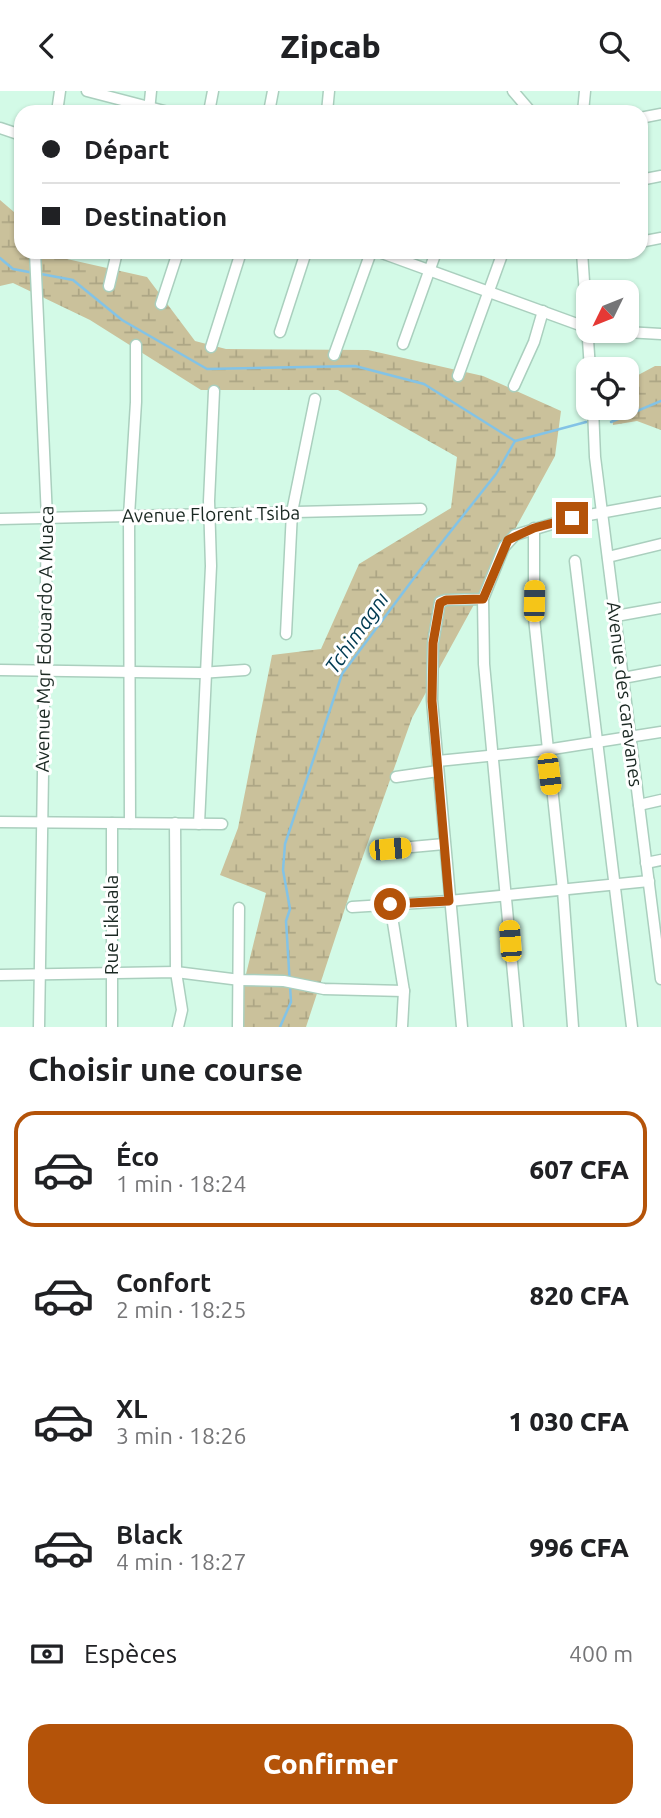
<!DOCTYPE html>
<html lang="fr">
<meta charset="utf-8">
<style>
:root{--surface:#fff;--page:#f2f2f2;--text:#202124;--muted:#757577;--line:#e0e0e0;--accent:#b45309}
body{margin:0;font-family:Ubuntu,sans-serif;background:var(--page);color:var(--text);height:100vh;display:flex;flex-direction:column;font-size:26px;white-space:nowrap}
*{box-sizing:border-box;margin:0}
p{font-size:23px;color:var(--muted)}
.icon{flex:none;width:38px;height:38px;fill:none;stroke:currentColor;stroke-width:2;stroke-linecap:round;stroke-linejoin:round}
.map{position:relative;height:936px;overflow:hidden}
.sheet{display:flex;flex-direction:column;background:var(--surface);flex:1}
.sheet>*{flex:none}
.top-card{position:absolute;left:14px;top:14px;width:634px;height:154px;border-radius:21px;box-shadow:0 2px 5px #0004;display:grid;align-content:center;height:154px;padding:0 28px;background:var(--surface)}
.needle{width:46px;rotate:227deg}
.buttons{position:absolute;left:576px;top:189px;display:grid;gap:14px}
.buttons a{display:grid;place-items:center;width:63px;height:63px;border-radius:14px;background:var(--surface);box-shadow:0 2px 5px #0004;font-size:35px}
.end{position:absolute;width:32px;height:32px;margin:-16px;border:9px solid #b45309;background:#fff;box-shadow:0 0 0 4px #fff}
.from{border-radius:50%}
.car{position:absolute;width:21px;height:42px;margin:-21px -10px;border-radius:9px;box-shadow:0 0 5px 2px #0007;background:linear-gradient(#f5c518 24%,#345 0 40%,#f5c518 0 76%,#345 0 86%,#f5c518 0)}
.top-card b{display:flex;align-items:center;gap:24px;height:66px;font-size:26px}
.top-card b+b{border-top:2px solid var(--line)}
.top-card i{width:18px;height:18px;background:var(--text)}
ul{padding:0;list-style:none}
li{display:flex;align-items:center;gap:21px;height:116px;margin:0 14px 10px;padding:0 14px;border:4px solid transparent;border-radius:21px}
li div{flex:1}
li b{display:block;font-size:26px}
li em{font-style:normal;font-weight:800}
li.active{border-color:var(--accent)}
li>.icon{width:63px;height:63px;stroke-width:1.5}
h2{padding:0 28px;font-size:32px;line-height:84px}
.pay{display:flex;align-items:center;gap:18px;height:77px;padding:0 28px;font-size:26px}
.pay p{margin-inline-start:auto}
.button{display:flex;gap:14px;margin-top:auto;padding:14px 28px}
.button a{flex:1;height:80px;border-radius:21px;background:var(--accent);color:#fff;font-size:28px;font-weight:800;line-height:80px;text-align:center}
header{display:flex;justify-content:space-between;align-items:center;height:91px;padding:0 28px;background:var(--surface);font-size:32px;font-weight:800}
.map>svg:first-child{display:block}
</style>
<header><svg class="icon" aria-label="back" viewBox="0 0 24 24"><path d="M15 5l-7 7 7 7"/></svg>Zipcab<svg class="icon" aria-label="search" viewBox="0 0 24 24"><circle cx="10" cy="10" r="6"/><path d="M15 15l6 6"/></svg></header>
<div class="map">
<svg width="661" height="936" viewBox="0 0 661 936">
<defs>
<pattern id="wetland-marsh" width="20" height="14" patternUnits="userSpaceOnUse" patternTransform="scale(1.75)"><rect width="20" height="14" fill="#cac19b"/><path d="M1 5h8M5 5V1M11 12h8M15 12V8" fill="none" stroke="#ada685"/></pattern>
</defs>
<rect width="100%" height="100%" fill="#d3fae7"/>
<g fill="url(#wetland-marsh)">
<polygon points="0,109 21,127 21,161 59,161 67,168 147,186 195,250 226,258 368,259 483,285 561,320 555,365 412,627 351,799 306,936 233,936 266,802 220,784 238,737 272,564 321,558 359,473 451,417 457,366 338,299 201,299 90,229 13,192 0,195"/>
<polygon points="655,275 661,275 661,339 637,330 613,334 612,327 626,320 627,290"/>
</g>
<g fill="none" stroke-linecap="round" stroke-linejoin="round">
<g stroke="#83c3e6" stroke-width="2.5">
<polyline points="0,167 13,178 34,182"/>
<polyline points="41,183 73,189 122,229 207,278 355,275 424,293 515,350"/>
<polyline points="611,331 661,310"/>
<polyline points="280,936 291,911 286,830 290,818 283,779 285,753 342,583 420,479 496,383 515,350 586,331"/>
</g>
<g stroke="#aacfbe" stroke-width="13">
<g id="minor">
<polyline points="87,0 168,21"/>
<polyline points="513,0 531,21"/>
<polyline points="149,20 151,0"/>
<polyline points="57,21 60,0"/>
<polyline points="209,21 213,0"/>
<polyline points="269,21 273,0"/>
<polyline points="327,21 329,0"/>
<polyline points="583,21 585,0"/>
<polyline points="640,27 661,23"/>
<polyline points="0,37 21,44"/>
<polyline points="640,89 661,85"/>
<polyline points="640,151 661,147"/>
<polyline points="35,161 47,427 39,936"/>
<polyline points="379,161 588,237"/>
<polyline points="582,161 590,278"/>
<polyline points="109,195 117,161"/>
<polyline points="161,213 178,161"/>
<polyline points="609,240 661,243"/>
<polyline points="280,241 306,161"/>
<polyline points="403,253 436,161"/>
<polyline points="211,256 241,161"/>
<polyline points="334,264 371,161"/>
<polyline points="458,285 503,161"/>
<polyline points="514,295 534,251 543,220"/>
<polyline points="593,317 595,366 661,888"/>
<polyline points="0,428 421,418"/>
<polyline points="534,437 534,527 563,799 573,936"/>
<polyline points="608,466 661,453"/>
<polyline points="575,470 632,936"/>
<polyline points="616,525 661,517"/>
<polyline points="286,543 292,421 315,308"/>
<polyline points="0,579 200,582 245,579"/>
<polyline points="623,587 661,580"/>
<polyline points="438,670 546,659 661,641"/>
<polyline points="396,686 438,680"/>
<polyline points="639,714 661,709"/>
<polyline points="0,731 222,733"/>
<polyline points="130,732 129,425 136,311 136,254"/>
<polyline points="175,732 176,881 182,919 178,936"/>
<polyline points="199,733 211,475 209,410 214,300"/>
<polyline points="390,758 444,753"/>
<polyline points="646,772 661,769"/>
<polyline points="390,813 404,900 402,936"/>
<polyline points="352,816 449,810 649,790"/>
<polyline points="0,884 176,881 240,889 284,890 324,898 404,900"/>
<polyline points="112,936 112,732"/>
<polyline points="238,936 239,817"/>
<polyline points="462,936 432,609 433,552 440,511 446,509 483,508"/>
<polyline points="518,936 484,573 483,508 504,456 515,444 572,427 661,411"/>
</g>
</g>
<use href="#minor" stroke="#fff" stroke-width="10"/>
</g>
<g fill="none" stroke-linecap="round" stroke-linejoin="round">
<polyline stroke="#b45309" stroke-width="9" points="390,813 449,810 432,610 433,552 440,512 446,509 483,508 508,449 534,437 572,427"/>
</g>
<g text-anchor="middle" stroke-width="6" stroke-linejoin="round" paint-order="stroke">
<g font-size="19" fill="#1a2822" stroke="#fff">
<text transform="translate(211 423) rotate(-1)" y="7">Avenue Florent Tsiba</text>
<text transform="translate(44 548) rotate(-89)" y="7">Avenue Mgr Edouardo A Muaca</text>
<text transform="translate(625 603) rotate(83)" y="7">Avenue des caravanes</text>
<text transform="translate(111 834) rotate(-90)" y="7">Rue Likalala</text>
</g>
<g font-size="21" font-style="italic" fill="#003a51" stroke="#fff">
<text transform="translate(357 542) rotate(-55)" y="7">Tchimagni</text>
</g>
</g>
</svg>
<div class="buttons">
<a><svg class="needle" viewBox="-14 -14 28 28"><path d="M0-13l5 13h-10z" fill="#e53935"/><path d="M0 13l5-13h-10z" fill="#757577"/></svg></a>
<a><svg class="icon" aria-label="locate" viewBox="0 0 24 24"><circle cx="12" cy="12" r="6"/><path d="M12 2v4M12 18v4M2 12h4M18 12h4"/></svg></a>
</div>
<i class="end from" style="left:390px;top:813px"></i>
<i class="end" style="left:572px;top:427px"></i>
<i class="car" style="left:534px;top:510px;rotate:1deg"></i>
<i class="car" style="left:549px;top:683px;rotate:173deg"></i>
<i class="car" style="left:390px;top:758px;rotate:85deg"></i>
<i class="car" style="left:510px;top:850px;rotate:356deg"></i>
<div class="top-card">
<b><i class="from"></i>Départ</b>
<b><i></i>Destination</b>
</div>
</div>
<section class="sheet">
<h2>Choisir une course</h2>
<ul>
<li class="active"><svg class="icon" aria-label="car" viewBox="0 0 24 24"><path d="M5 17H2v-5l4-1 3-4h7l3 4 3 1v5h-3M9 17h6M6 11h13"/><circle cx="7" cy="17" r="2"/><circle cx="17" cy="17" r="2"/></svg><div><b>Éco</b><p>1 min · 18:24</p></div><em>607 CFA</em></li>
<li><svg class="icon" aria-label="car" viewBox="0 0 24 24"><path d="M5 17H2v-5l4-1 3-4h7l3 4 3 1v5h-3M9 17h6M6 11h13"/><circle cx="7" cy="17" r="2"/><circle cx="17" cy="17" r="2"/></svg><div><b>Confort</b><p>2 min · 18:25</p></div><em>820 CFA</em></li>
<li><svg class="icon" aria-label="car" viewBox="0 0 24 24"><path d="M5 17H2v-5l4-1 3-4h7l3 4 3 1v5h-3M9 17h6M6 11h13"/><circle cx="7" cy="17" r="2"/><circle cx="17" cy="17" r="2"/></svg><div><b>XL</b><p>3 min · 18:26</p></div><em>1 030 CFA</em></li>
<li><svg class="icon" aria-label="car" viewBox="0 0 24 24"><path d="M5 17H2v-5l4-1 3-4h7l3 4 3 1v5h-3M9 17h6M6 11h13"/><circle cx="7" cy="17" r="2"/><circle cx="17" cy="17" r="2"/></svg><div><b>Black</b><p>4 min · 18:27</p></div><em>996 CFA</em></li>
</ul>
<div class="pay"><svg class="icon" aria-label="cash" viewBox="0 0 24 24"><path d="M3 7h18v10H3z"/><circle cx="12" cy="12" r="2"/></svg>Espèces<p>400 m</p></div>
<div class="button"><a>Confirmer</a></div>
</section>
